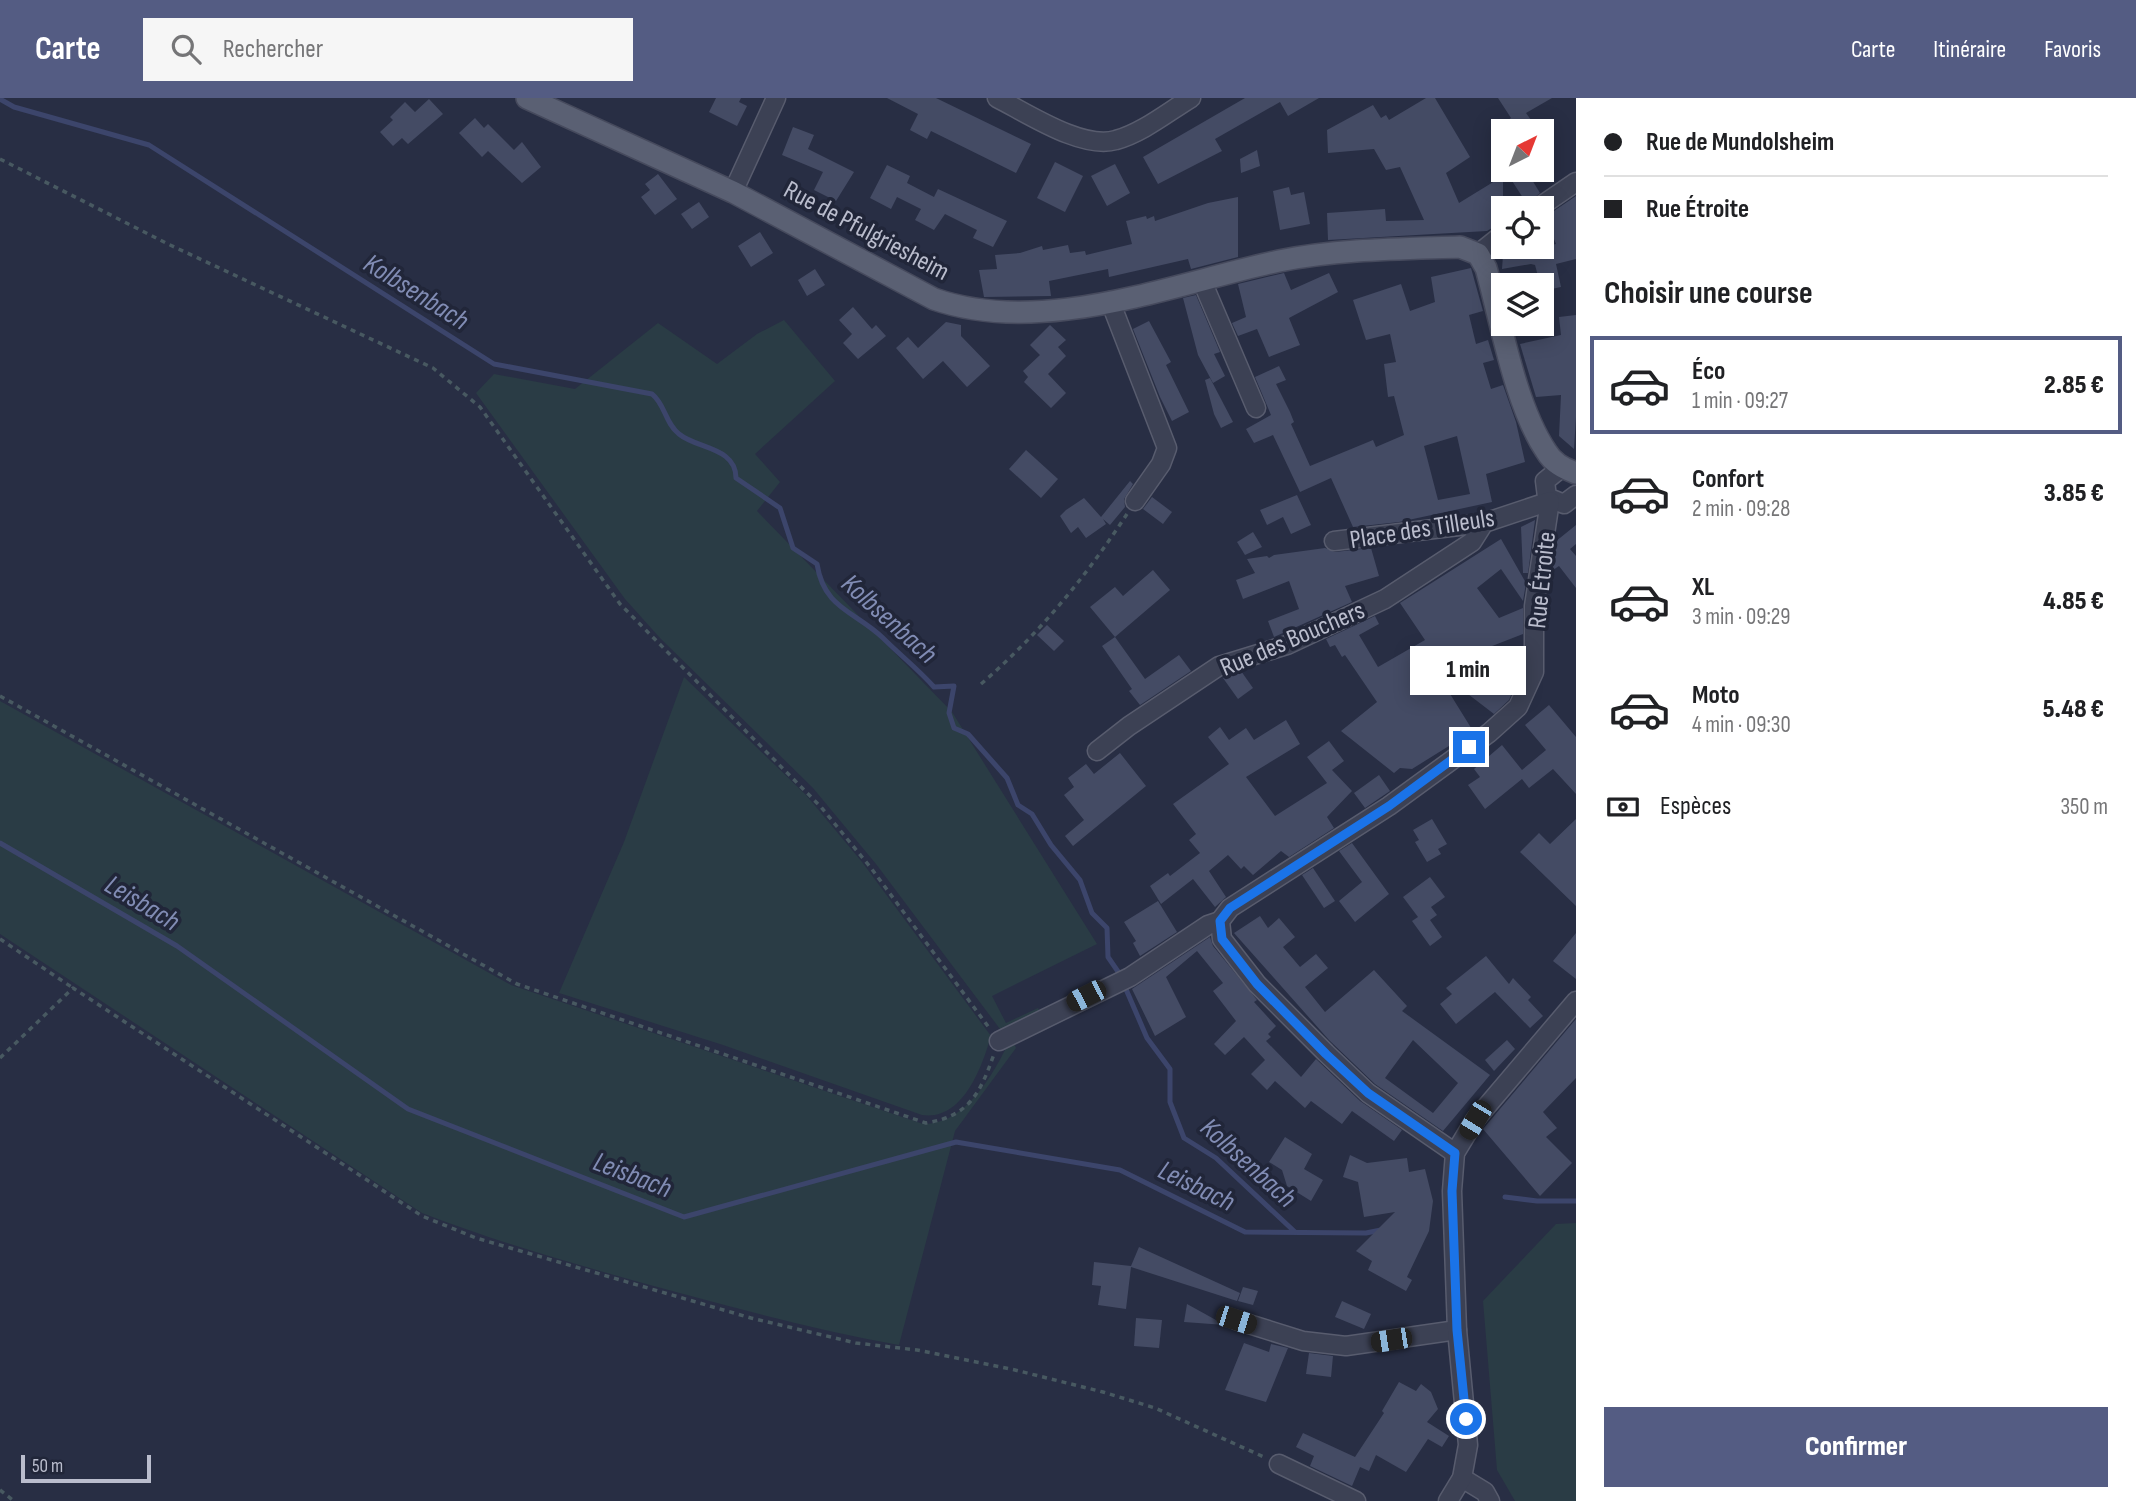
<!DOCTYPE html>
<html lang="fr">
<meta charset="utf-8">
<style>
:root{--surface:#fff;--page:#f6f6f6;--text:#202124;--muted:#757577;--line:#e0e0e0;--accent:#545c83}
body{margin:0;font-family:"Sofia Sans Condensed",sans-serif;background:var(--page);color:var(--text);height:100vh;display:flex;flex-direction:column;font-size:26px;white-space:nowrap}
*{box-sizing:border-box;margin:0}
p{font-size:23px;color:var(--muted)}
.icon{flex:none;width:38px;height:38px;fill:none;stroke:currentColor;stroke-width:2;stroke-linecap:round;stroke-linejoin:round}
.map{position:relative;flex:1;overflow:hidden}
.drawer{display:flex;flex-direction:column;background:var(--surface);width:560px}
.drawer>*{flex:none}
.hud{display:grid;align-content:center;height:154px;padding:0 28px;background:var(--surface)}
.needle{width:46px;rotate:42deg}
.tools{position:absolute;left:1491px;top:21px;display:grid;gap:14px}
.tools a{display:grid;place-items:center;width:63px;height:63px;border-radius:0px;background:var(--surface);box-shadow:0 4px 18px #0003;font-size:35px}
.scale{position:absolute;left:21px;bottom:18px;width:130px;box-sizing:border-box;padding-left:7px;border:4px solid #babdcd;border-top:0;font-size:19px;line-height:24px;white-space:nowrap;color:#babdcd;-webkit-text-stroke:5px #212639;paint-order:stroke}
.end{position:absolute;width:32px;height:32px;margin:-16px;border:9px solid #1a73e8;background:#fff;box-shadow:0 0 0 4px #fff}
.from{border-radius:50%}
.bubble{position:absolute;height:49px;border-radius:0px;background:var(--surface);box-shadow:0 4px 18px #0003;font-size:23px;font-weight:800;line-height:49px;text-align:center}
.car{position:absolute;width:21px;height:42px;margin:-21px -10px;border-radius:9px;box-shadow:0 0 5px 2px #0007;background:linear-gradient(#222 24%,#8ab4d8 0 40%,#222 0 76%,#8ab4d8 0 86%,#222 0)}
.hud b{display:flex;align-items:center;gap:24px;height:66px;font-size:26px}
.hud b+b{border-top:2px solid var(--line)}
.hud i{width:18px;height:18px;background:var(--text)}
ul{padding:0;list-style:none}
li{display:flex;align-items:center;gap:21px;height:98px;margin:0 14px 10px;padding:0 14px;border:4px solid transparent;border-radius:0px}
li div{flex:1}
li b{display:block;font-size:26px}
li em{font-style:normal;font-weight:800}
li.selected{border-color:var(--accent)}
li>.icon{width:63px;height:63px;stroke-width:1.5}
h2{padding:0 28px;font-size:32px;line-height:84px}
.pay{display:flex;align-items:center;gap:18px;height:77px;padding:0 28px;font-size:26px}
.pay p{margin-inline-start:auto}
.button{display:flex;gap:14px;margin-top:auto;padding:14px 28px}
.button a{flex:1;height:80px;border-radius:0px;background:var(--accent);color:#fff;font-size:28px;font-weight:800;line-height:80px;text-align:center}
header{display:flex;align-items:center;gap:42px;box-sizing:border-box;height:98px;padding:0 35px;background:var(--accent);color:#fff}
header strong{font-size:33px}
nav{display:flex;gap:38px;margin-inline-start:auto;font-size:24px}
.search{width:490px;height:63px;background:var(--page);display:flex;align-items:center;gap:18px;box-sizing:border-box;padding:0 24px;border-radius:0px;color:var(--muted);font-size:26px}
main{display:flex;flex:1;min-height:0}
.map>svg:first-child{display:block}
</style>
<header>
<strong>Carte</strong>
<div class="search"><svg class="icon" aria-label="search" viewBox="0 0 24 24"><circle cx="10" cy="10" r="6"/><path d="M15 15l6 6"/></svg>Rechercher</div>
<nav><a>Carte</a><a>Itinéraire</a><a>Favoris</a></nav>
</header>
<main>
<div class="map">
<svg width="1576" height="1403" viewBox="0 0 1576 1403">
<rect width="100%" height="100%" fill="#282e44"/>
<g fill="#2a3c45">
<polygon points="784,222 835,283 755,356 780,384 757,413 952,614 1097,846 992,898 1006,925 1038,910 1043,920 1006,939 876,766 813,690 660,540 625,501 476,295 494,276 575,291 658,225 717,266 757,236"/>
<path d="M684,579l122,118 56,67 129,174c-9,31 -28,85 -69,79l-199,-70 -164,-52 65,-151z"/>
<path d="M0,603l511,284 412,139c44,0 71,-51 88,-86l5,10 -61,83 -56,214c-75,-13 -149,-33 -223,-53 -85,-23 -171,-47 -254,-79l-422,-279z"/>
<polygon points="1576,1125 1576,1403 1515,1403 1497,1372 1483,1203 1556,1126"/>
</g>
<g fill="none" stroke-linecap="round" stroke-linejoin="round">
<g stroke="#3c456b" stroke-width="5">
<path d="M0,1l14,8 135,38 345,219 158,30c13,10 13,29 27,40 18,15 57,13 57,44l44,30 13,40 24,16c7,45 38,47 66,74 17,17 35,31 51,49l20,-1 -5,27 5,15 14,6 39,44 11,27 14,9 19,31 29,35 12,33 15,15 1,29 11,16 28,65 23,31v33l14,36 32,20 79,74"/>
<polyline points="0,745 177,848 408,1011 684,1119 956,1044 1120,1072 1245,1134 1366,1135 1381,1132"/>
<polyline points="1505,1099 1537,1103 1576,1103"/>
</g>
</g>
<g fill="#444b64" fill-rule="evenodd">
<polygon points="716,0 741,0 739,4 747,8 737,28 709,14"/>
<polygon points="887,0 936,0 1031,46 1016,75 931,33 927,41 910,32 918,16"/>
<polygon points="1245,0 1319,0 1288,18 1280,4 1215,41 1222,53 1158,86 1143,59"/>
<polygon points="1426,0 1435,0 1470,59 1446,75 1459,105 1503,78 1503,123 1487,133 1328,142 1327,115 1385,111 1386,123 1424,122 1400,69 1386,72 1374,51 1328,55 1327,32 1373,7 1381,20 1386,17 1389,22"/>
<polygon points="1498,0 1552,0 1526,15 1539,33 1492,33 1511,20"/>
<polygon points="429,1 443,16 408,46 402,40 393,48 380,34 393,22 390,19 405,4 415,14"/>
<polygon points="475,20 484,30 488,26 514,52 522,44 541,69 522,85 488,53 482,59 459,35"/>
<polygon points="793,29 814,37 808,51 854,74 836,103 814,92 823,74 782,57"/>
<polygon points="1257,52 1260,68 1241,75 1240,61"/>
<polygon points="1055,64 1083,78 1065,114 1037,100"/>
<polygon points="1115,66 1130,95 1107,108 1091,78"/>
<polygon points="887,67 910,78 907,85 934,99 938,91 1007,123 993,149 973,140 977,132 945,116 934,132 915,122 921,111 897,99 891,111 870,100"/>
<polygon points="1505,72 1526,72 1540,95 1527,106"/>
<polygon points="658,76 677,101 655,117 641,99 650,92 645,86"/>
<polygon points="1289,89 1291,97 1304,94 1310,126 1280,132 1273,93"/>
<polygon points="1576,98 1576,161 1556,166 1561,189 1542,193 1535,167 1531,166 1502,171 1503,157 1556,146 1545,119"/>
<polygon points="1238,99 1238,159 1191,171 1188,161 1109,179 1108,171 1049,183 1051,198 984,199 979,172 997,171 995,157 1020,155 1042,148 1043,152 1068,147 1070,155 1085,153 1086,157 1132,146 1126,123 1146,118 1147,121 1154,118 1155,123 1208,105"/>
<polygon points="699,104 709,119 692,131 681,116"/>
<polygon points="760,134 773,155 751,169 738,148"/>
<path d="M1471,170l12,43 -14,4 7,29 12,-4 6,20 -11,3 8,26 12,-4 13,37 9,40 -39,12 6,28 -93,20 -46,5 -22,-49 -31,14 -27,-57 -19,8 -8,-14 25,-14 -16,-38 24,-11 7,14 -10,4 14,28 4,10 -3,2 19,42 63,-26 3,7 28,-12 -10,-39 -6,1 -4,-33 12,-2 -6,-28 -24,6 -13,-40 48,-16 9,27 25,-9 -4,-25zM1457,338l13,58 -32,6 -14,-54z"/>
<polygon points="815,171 825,187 807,198 798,182"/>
<polygon points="1284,175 1291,192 1329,175 1338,194 1289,220 1300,247 1269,259 1257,231 1238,238 1232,225 1246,219 1238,186"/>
<polygon points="1196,197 1220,254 1214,256 1225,278 1213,285 1198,257 1183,200"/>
<polygon points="853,209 872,231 876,227 886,238 858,261 843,245 852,236 839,222"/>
<polygon points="1576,217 1576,319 1574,351 1559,338 1561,297 1536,299 1520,246 1561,237 1559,219"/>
<polygon points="1149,223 1171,264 1166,267 1189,314 1172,323 1160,299 1133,231"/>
<polygon points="946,224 961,227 961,238 990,268 967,289 943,263 923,281 896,250 908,239 918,250"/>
<polygon points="1050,227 1066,242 1058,249 1066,258 1048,276 1066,295 1051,310 1024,284 1028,279 1023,273 1040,257 1030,247"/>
<polygon points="1210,280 1233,324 1221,330 1214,316 1205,282"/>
<polygon points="1026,352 1058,381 1041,400 1009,371"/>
<polygon points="1130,383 1133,386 1124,401 1125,409 1110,427 1103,421 1106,426 1086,440 1078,429 1071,435 1060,418 1066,412 1084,400 1101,419"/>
<polygon points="1297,397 1311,427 1291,436 1283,419 1267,427 1260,412"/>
<polygon points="1152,399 1172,414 1163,426 1143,411"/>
<polygon points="1535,422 1528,475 1523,475 1521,429"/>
<polygon points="1576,427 1576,446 1570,451 1576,458 1576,490 1559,468 1553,472 1551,470 1555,444"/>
<polygon points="1253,434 1262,449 1245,457 1237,444"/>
<polygon points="1501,441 1526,485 1523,503 1501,471 1477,490 1499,520 1523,510 1523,536 1487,550 1522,569 1518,581 1509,602 1494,616 1434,570 1473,633 1412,671 1400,670 1394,675 1341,633 1377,604 1345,557 1342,559 1335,547 1330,549 1326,541 1375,518 1379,526 1359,537 1378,569 1425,542 1400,505"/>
<polygon points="1325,450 1335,454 1371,450 1379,478 1345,488 1352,504 1274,539 1268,523 1299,511 1289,483 1243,501 1236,482 1255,475 1247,461 1267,458 1269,460 1274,457"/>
<polygon points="1153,472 1170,492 1115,539 1090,509 1115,489 1123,498"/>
<polygon points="1047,527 1064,543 1054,553 1037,537"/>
<polygon points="1115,539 1145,581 1179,557 1191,573 1140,607 1129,593 1132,591 1102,548"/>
<polygon points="1241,573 1253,590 1238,601 1223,580"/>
<polygon points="1549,607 1576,639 1576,696 1553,671 1529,690 1522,681 1485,711 1468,687 1480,679 1474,671 1502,647 1522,672 1546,652 1525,627"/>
<polygon points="1286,622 1300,646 1246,679 1275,718 1327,685 1307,659 1329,643 1344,663 1332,672 1352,693 1327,719 1334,730 1289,759 1281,753 1253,777 1244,768 1241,771 1228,757 1209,773 1226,799 1215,809 1193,781 1161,806 1150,788 1168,775 1170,778 1200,755 1189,742 1196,736 1173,706 1229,666 1208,639 1220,629 1229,642 1246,630 1254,642"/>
<polygon points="1120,655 1146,688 1073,748 1065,738 1084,722 1064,697 1074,689 1068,680 1086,666 1094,676"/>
<polygon points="1379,677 1390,693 1365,710 1354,695"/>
<polygon points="1432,721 1447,746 1438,751 1441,756 1427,764 1415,744 1419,742 1413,732"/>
<polygon points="1576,721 1576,808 1520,754 1539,735 1550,746"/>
<polygon points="1352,745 1389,796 1355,824 1339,803 1362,784 1339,753"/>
<polygon points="1313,770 1335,803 1324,810 1302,777"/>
<polygon points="1430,779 1445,799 1431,809 1437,817 1430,822 1442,839 1430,848 1412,823 1418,819 1403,799"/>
<polygon points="1158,803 1177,834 1140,858 1133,845 1136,843 1124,824"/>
<path d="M1260,818l8,12 11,-10 16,19 -12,10 17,20 16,-13 12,14 -23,19 20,25 49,-42 33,36 -5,5 88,64 -47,56 -68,-47 -46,-44 -95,-107zM1413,942l45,43 -25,30 -48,-35z"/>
<polygon points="1576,835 1576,881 1553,863"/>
<polygon points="1210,839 1213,848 1257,902 1254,904 1276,928 1268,936 1271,939 1266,943 1301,979 1316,961 1360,1003 1402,1032 1394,1043 1352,1013 1342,1026 1311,1003 1305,1010 1275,983 1267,992 1251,976 1265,962 1244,939 1225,957 1214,946 1236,923 1213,893 1223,885 1197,853 1166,879 1186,919 1155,938 1132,891"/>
<polygon points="1486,858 1509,886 1513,880 1531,899 1528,902 1543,918 1530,930 1495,894 1456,926 1440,906 1452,896 1446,890"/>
<polygon points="1576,921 1576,980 1543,1014 1557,1030 1546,1039 1572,1065 1540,1098 1483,1031"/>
<polygon points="1507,942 1515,951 1494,973 1485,962"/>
<polygon points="1285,1039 1312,1056 1304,1071 1323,1082 1311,1103 1287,1088 1282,1072 1269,1064"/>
<polygon points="1350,1057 1367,1065 1407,1060 1409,1074 1425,1071 1433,1103 1429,1133 1407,1179 1412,1182 1406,1193 1368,1172 1372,1163 1356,1153 1395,1114 1364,1119 1358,1084 1343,1079"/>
<polygon points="1139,1149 1240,1195 1237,1203 1131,1169 1126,1211 1098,1207 1101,1188 1092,1187 1094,1164 1131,1168"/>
<polygon points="1243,1189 1258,1193 1253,1207 1238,1203"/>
<polygon points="1342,1203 1371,1216 1364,1231 1335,1219"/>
<polygon points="1187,1206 1225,1227 1184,1224"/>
<polygon points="1136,1220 1162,1222 1159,1250 1134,1248"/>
<polygon points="1244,1245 1269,1254 1271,1246 1288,1250 1266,1304 1225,1292"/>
<polygon points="1309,1255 1333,1258 1331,1279 1306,1276"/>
<polygon points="1399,1284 1416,1293 1421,1286 1431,1294 1438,1311 1427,1324 1449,1338 1442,1349 1428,1341 1406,1374 1376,1357 1369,1373 1360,1369 1352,1388 1310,1368 1314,1358 1296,1349 1303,1335 1355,1359 1384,1315 1382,1313"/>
</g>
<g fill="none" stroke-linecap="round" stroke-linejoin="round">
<g stroke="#585c6e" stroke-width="21">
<g id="minor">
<path d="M997,0c30,15 85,52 119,42 26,-7 52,-28 75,-42"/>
<polyline points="733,94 776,0"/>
<polyline points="1538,110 1576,84"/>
<polyline points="1478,156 1503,136"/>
<polyline points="1202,183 1256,310"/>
<polyline points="1110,203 1167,350 1161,366 1135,403"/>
<polyline points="1561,370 1545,383 1547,399 1564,406 1576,397"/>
<polyline points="1334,443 1484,425 1550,403 1534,508 1534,574 1518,609 1489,635 1389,708 1230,810 1220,823 1222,841 1257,886 1326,955 1368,995 1455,1055"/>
<polyline points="1097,653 1129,628 1219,568 1287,547 1385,501 1472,444 1484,425"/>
<polyline points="999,943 1130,879 1208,827 1220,823"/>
<polyline points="1236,1222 1303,1243 1346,1248 1457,1232"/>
<polyline points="1279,1366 1356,1403"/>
<polyline points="1462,1380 1485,1394 1490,1403"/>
<polyline points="1448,1403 1462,1380 1468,1347 1457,1232 1452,1093 1455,1055 1475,1022 1576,903"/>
</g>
</g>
<g stroke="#464a5d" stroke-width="24">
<path id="major" d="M527,0l206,94 201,107c109,38 237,-15 345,-38 60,-12 120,-12 181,-14l18,7 8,14c15,54 29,137 60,183 7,12 17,17 30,22"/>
</g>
<g stroke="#485961" stroke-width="3.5" stroke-dasharray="5 5" stroke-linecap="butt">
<polyline points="0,61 168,146 433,270 480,309 620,506 821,709 871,770 990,931"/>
<path d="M981,586c58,-50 104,-106 146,-170"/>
<path d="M0,598l517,288 409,139c43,-7 54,-29 68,-69"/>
<polyline points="0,841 73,890"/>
<polyline points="0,960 73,890 422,1118 476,1140 751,1220 856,1245 917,1252 1015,1272 1103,1294 1155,1310 1264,1359"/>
<polyline points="0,1392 14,1403"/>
</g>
<use href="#minor" stroke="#3c4154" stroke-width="18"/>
<use href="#major" stroke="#5a6073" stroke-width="21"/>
</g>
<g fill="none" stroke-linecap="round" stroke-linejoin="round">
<polyline stroke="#1a73e8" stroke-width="9" points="1466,1321 1457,1232 1452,1093 1455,1055 1368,995 1326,956 1257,886 1222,841 1220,823 1230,810 1389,708 1469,649"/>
</g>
<g text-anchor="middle" stroke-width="7" stroke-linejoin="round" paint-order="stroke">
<g font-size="26" fill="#babdcd" stroke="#212639">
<text transform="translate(867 132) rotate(28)" y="9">Rue de Pfulgriesheim</text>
<text transform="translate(1422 430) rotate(-9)" y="9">Place des Tilleuls</text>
<text transform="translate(1541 482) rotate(-84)" y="9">Rue Étroite</text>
<text transform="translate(1292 540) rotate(-23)" y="9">Rue des Bouchers</text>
</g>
<g font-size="28" font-style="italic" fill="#818cb4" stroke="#212639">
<text transform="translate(417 193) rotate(32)" y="10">Kolbsenbach</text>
<text transform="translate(890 520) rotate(42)" y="10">Kolbsenbach</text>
<text transform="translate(143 804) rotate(31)" y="10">Leisbach</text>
<text transform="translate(1249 1064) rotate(42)" y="10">Kolbsenbach</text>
<text transform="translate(633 1076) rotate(21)" y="10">Leisbach</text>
<text transform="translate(1197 1087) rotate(26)" y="10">Leisbach</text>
</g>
</g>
</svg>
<div class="tools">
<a><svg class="needle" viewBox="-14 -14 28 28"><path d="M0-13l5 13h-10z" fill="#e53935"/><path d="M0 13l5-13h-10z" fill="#757577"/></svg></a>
<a><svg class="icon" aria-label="locate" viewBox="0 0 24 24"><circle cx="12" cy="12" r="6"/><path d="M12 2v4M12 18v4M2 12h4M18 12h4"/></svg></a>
<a><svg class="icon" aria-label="layers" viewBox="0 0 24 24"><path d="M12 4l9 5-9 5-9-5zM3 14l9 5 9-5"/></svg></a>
</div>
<div class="scale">50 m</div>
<i class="end from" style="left:1466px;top:1321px"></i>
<i class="end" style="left:1469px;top:649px"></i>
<div class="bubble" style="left:1410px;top:548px;width:116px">1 min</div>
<i class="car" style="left:1086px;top:898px;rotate:243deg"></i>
<i class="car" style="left:1475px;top:1022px;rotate:211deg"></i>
<i class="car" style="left:1236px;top:1222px;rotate:108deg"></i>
<i class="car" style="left:1391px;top:1242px;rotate:261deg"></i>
</div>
<section class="drawer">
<div class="hud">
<b><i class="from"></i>Rue de Mundolsheim</b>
<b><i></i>Rue Étroite</b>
</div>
<h2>Choisir une course</h2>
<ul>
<li class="selected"><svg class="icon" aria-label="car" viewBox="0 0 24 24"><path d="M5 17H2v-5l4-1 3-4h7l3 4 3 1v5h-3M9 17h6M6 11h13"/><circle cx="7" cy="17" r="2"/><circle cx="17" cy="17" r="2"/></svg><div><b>Éco</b><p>1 min · 09:27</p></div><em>2.85 €</em></li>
<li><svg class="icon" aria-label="car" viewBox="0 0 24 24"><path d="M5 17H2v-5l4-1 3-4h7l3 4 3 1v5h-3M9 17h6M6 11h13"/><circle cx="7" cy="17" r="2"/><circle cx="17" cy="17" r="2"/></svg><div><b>Confort</b><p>2 min · 09:28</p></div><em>3.85 €</em></li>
<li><svg class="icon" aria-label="car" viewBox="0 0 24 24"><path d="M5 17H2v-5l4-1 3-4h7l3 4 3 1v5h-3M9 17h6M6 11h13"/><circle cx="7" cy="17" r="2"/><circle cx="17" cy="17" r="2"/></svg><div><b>XL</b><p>3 min · 09:29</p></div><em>4.85 €</em></li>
<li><svg class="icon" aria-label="car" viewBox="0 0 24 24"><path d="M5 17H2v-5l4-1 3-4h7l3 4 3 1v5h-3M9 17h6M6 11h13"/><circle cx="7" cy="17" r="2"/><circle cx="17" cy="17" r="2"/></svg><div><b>Moto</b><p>4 min · 09:30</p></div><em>5.48 €</em></li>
</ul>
<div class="pay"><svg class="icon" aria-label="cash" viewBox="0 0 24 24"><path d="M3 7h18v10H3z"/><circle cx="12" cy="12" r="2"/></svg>Espèces<p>350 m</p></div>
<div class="button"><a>Confirmer</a></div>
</section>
</main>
